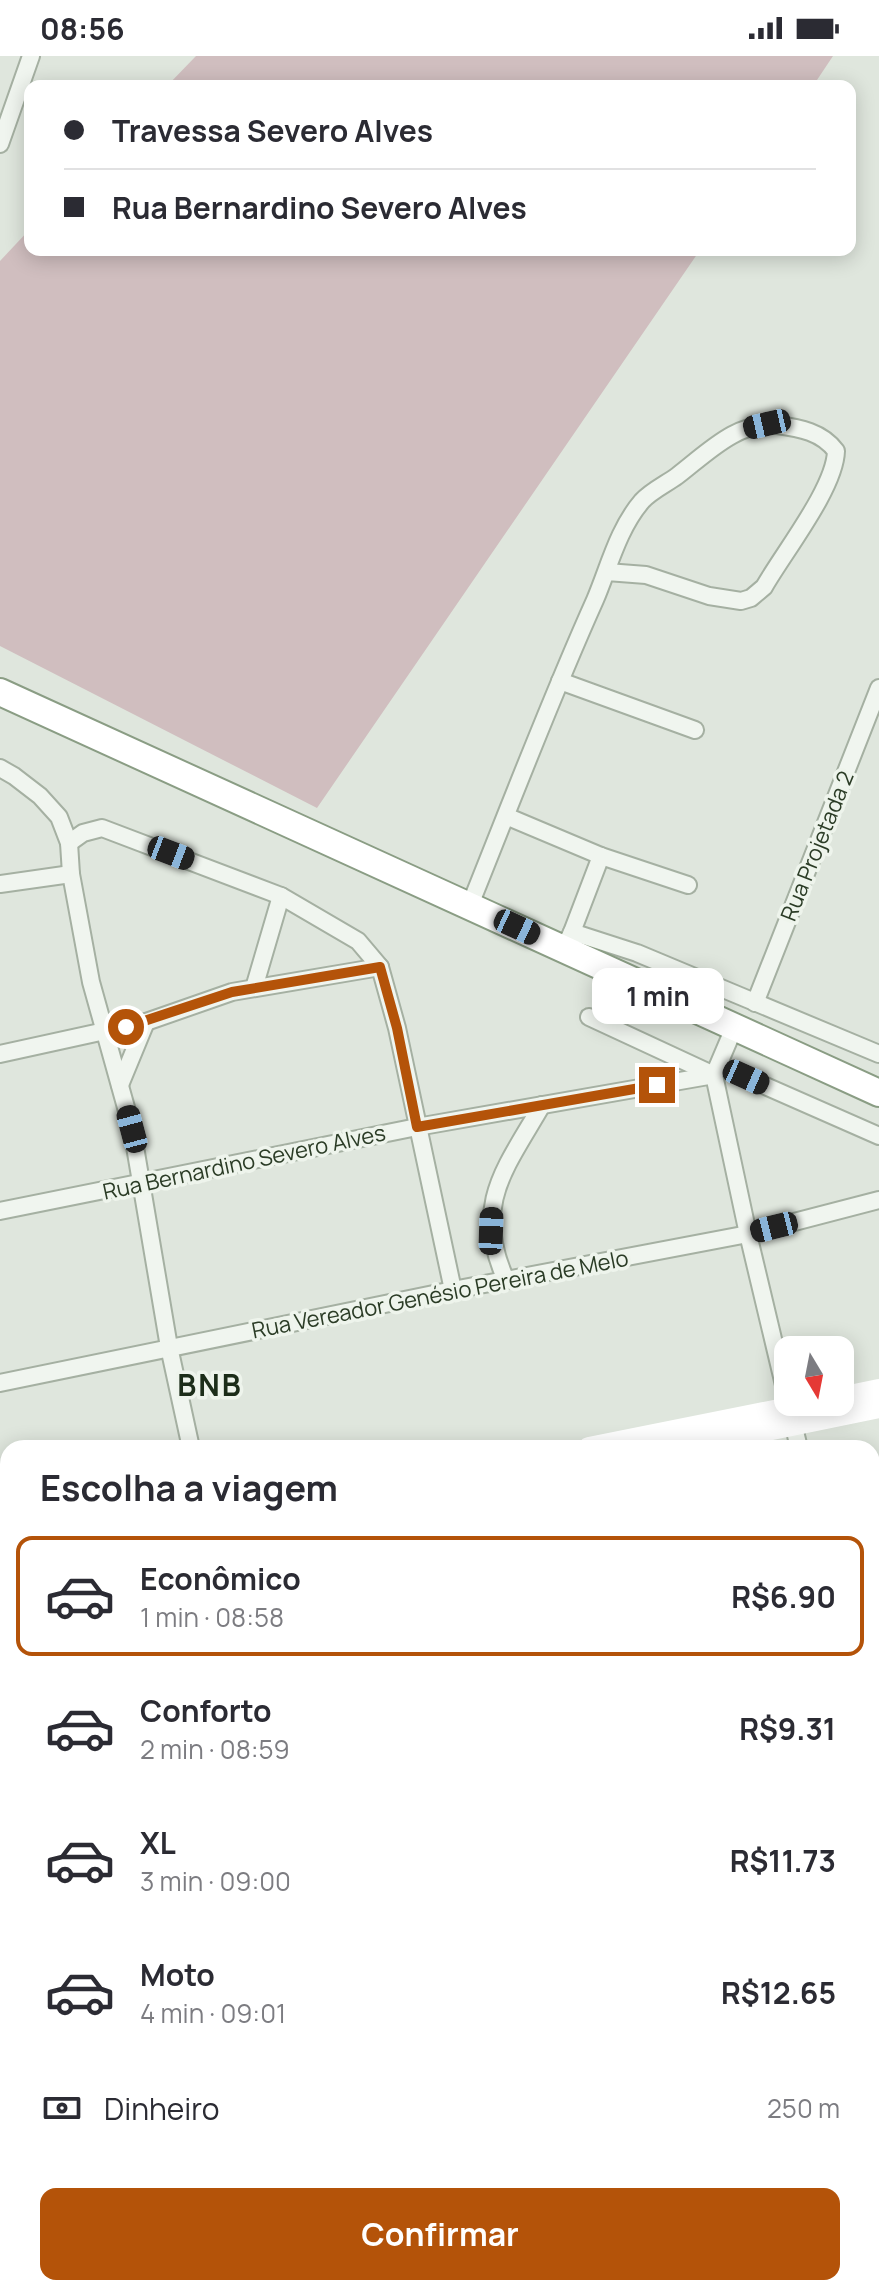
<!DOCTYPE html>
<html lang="pt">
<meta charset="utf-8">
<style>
:root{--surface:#fff;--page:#f2f2f3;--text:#2b2b33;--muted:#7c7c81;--line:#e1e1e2;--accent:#b45309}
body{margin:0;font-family:Manrope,sans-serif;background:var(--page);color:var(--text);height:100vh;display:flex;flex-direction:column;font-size:30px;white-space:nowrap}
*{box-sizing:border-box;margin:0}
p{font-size:26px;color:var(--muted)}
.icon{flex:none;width:44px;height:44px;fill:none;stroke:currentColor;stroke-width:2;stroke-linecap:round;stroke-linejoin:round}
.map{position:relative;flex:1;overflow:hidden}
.panel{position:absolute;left:0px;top:1384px;width:880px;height:856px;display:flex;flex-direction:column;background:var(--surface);border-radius:24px 24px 0 0;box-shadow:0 4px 20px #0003}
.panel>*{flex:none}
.top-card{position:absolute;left:24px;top:24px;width:832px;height:176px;border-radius:16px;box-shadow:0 4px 20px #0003;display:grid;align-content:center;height:176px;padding:0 40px;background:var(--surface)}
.needle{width:52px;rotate:170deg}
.controls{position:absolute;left:774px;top:1280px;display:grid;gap:16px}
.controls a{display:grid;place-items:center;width:80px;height:80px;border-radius:16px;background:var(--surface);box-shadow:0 4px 20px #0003;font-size:40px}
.end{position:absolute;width:36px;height:36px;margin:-18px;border:10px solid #b45309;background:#fff;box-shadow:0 0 0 4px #fff}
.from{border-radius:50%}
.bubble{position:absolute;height:56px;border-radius:16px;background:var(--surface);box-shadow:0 4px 20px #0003;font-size:26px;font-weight:700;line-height:56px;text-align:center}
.car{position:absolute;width:24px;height:48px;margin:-24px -12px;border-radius:10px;box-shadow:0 0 6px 2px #0007;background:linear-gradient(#222 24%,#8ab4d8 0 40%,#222 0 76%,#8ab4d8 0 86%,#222 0)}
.top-card b{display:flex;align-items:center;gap:28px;height:76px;font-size:30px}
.top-card b+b{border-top:2px solid var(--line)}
.top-card i{width:20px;height:20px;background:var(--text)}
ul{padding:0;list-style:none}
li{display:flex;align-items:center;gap:24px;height:120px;margin:0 16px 12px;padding:0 24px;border:4px solid transparent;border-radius:16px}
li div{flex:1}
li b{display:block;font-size:30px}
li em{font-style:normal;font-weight:700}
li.selected{border-color:var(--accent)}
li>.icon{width:72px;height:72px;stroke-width:1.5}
h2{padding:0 40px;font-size:36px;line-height:96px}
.pay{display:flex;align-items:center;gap:20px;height:88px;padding:0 40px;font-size:30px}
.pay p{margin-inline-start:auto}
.action{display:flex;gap:16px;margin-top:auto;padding:16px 40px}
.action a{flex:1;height:92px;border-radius:16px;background:var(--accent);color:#fff;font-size:32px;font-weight:700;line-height:92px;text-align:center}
.status{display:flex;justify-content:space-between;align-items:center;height:56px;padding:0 40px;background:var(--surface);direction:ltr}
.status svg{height:22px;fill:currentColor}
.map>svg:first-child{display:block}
</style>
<div class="status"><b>08:56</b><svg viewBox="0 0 49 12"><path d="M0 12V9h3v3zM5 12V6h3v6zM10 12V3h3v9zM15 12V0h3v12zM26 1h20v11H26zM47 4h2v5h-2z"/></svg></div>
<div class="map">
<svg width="879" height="2240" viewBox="0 0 879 2240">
<rect width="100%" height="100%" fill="#dfe6dd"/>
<polygon fill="#cdd8cb" points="872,1737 879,1740 879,2195 872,2195"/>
<g fill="#d0bebf">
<polygon points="196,0 833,0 813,30 167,30"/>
<polygon points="30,173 30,194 700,194 317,752 0,590 0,205"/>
<polygon points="879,1495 879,1698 872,1696 872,1496"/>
<polygon points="8,1672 8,1897 0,1890 0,1675"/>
<polygon points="872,2195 879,2195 879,2240 673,2240 672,2232 872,2232"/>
</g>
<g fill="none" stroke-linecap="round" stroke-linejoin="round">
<g stroke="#a5b0a2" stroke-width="12">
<g id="service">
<polyline points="872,1789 879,1790"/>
<polyline points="872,1902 879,1880"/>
<polyline points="872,1951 878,1935"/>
<polyline points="872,2075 879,2078"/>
</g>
</g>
<g stroke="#a5b0a2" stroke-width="20">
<g id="minor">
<polyline points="0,88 31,0"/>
<polyline points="560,625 695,674"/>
<polyline points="0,712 14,720 40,740 59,761 69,787 71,818 91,926 132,1073 169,1291 191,1392"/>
<polyline points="506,760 601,800 688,829"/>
<polyline points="69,787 83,777 102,772 281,840 358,885 380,911 397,972 453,1234"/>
<polyline points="0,828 71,818"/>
<path d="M470,849c41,-102 80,-205 125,-305 14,-33 23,-71 47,-99 9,-10 24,-17 35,-25 29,-22 61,-56 100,-51 23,3 45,7 59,26 -1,37 -52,101 -72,136l-13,11 -10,3 -32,-5 -63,-21 -39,-3"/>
<polyline points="572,876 601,800"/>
<polyline points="564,893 572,876 637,897 879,998"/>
<polyline points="254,932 281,840"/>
<polyline points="755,947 879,632"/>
<polyline points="589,961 714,1019 748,1178 799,1392"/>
<polyline points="0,998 146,966 232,936 380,911"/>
<polyline points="720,1010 879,1080"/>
<polyline points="120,1029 146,966"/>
<polyline points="0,1155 417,1071 714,1019 734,972"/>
<path d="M506,1224c-34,-75 -1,-111 36,-175"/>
<polyline points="0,1327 453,1234 748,1178 879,1144"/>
<polyline points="872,1483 879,1482"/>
<polyline points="872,1718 879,1721"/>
<polyline points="0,1950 8,1950"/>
<polyline points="427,2232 427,2240"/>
<polyline points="657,2232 657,2240"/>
<polyline points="243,2240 285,2232"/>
</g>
</g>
<g stroke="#a5b0a2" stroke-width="24">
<polyline id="tertiary" points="319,2232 322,2240"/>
</g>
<g stroke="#8a9d84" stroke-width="30">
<polyline id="trunk" points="0,636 879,1037"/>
</g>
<use href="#service" stroke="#f0f5ef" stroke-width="8"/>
<use href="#minor" stroke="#f0f5ef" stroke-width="16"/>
<use href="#tertiary" stroke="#f0f5ef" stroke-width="20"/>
<g stroke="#fff" stroke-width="22">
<polyline points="840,1342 879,1334"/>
<polyline points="589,1392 819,1346"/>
<polyline points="680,1392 879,1351"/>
<polyline points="0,1510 8,1509"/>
<polyline points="0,1530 8,1528"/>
</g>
<use href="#trunk" stroke="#fff" stroke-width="26"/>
</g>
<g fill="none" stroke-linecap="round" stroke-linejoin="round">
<polyline stroke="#b45309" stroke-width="10" points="126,971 232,936 380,911 397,972 417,1071 657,1029"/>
</g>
<g text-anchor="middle" stroke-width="7" stroke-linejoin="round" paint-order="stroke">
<g font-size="22" fill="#2b3c26" stroke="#eef4ec">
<text transform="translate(817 790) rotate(-68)" y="8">Rua Projetada 2</text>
<text transform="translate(244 1106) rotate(-12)" y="8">Rua Bernardino Severo Alves</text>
<text transform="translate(440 1238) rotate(-11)" y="8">Rua Vereador Genésio Pereira de Melo</text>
</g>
<g font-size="30" font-weight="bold" letter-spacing="2" fill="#1c2d19" stroke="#eef4ec">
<text x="210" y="1340">BNB</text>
</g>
</g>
</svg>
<div class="controls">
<a><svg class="needle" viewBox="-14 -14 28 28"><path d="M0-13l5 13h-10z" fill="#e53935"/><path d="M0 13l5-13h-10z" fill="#7c7c81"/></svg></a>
</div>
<i class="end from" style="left:126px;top:971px"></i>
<i class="end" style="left:657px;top:1029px"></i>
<div class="bubble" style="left:592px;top:912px;width:132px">1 min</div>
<i class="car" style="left:767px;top:368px;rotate:257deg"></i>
<i class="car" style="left:171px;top:797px;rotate:111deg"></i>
<i class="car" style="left:517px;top:871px;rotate:115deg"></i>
<i class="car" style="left:746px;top:1021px;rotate:114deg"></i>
<i class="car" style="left:132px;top:1073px;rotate:345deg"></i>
<i class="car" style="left:774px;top:1171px;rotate:256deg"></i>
<i class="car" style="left:491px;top:1175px;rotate:2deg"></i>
<div class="top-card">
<b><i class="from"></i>Travessa Severo Alves</b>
<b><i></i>Rua Bernardino Severo Alves</b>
</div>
<section class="panel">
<h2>Escolha a viagem</h2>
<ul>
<li class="selected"><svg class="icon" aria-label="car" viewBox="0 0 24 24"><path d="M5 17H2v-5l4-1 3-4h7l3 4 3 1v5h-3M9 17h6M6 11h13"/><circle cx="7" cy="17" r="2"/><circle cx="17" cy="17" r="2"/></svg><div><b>Econômico</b><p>1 min · 08:58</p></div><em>R$6.90</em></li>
<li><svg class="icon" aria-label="car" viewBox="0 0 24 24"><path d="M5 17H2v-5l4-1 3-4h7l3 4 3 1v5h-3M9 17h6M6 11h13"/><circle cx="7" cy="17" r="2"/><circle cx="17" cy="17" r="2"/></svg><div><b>Conforto</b><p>2 min · 08:59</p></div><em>R$9.31</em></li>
<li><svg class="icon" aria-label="car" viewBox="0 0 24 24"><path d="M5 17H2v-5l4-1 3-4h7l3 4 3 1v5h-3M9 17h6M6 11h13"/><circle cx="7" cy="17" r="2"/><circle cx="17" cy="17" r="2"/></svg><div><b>XL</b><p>3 min · 09:00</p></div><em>R$11.73</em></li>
<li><svg class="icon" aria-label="car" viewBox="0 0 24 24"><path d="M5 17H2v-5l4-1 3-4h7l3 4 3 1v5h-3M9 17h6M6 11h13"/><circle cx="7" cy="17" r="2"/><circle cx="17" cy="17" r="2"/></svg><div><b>Moto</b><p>4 min · 09:01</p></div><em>R$12.65</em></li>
</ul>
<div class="pay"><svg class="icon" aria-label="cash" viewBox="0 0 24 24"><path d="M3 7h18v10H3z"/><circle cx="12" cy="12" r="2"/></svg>Dinheiro<p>250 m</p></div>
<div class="action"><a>Confirmar</a></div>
</section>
</div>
